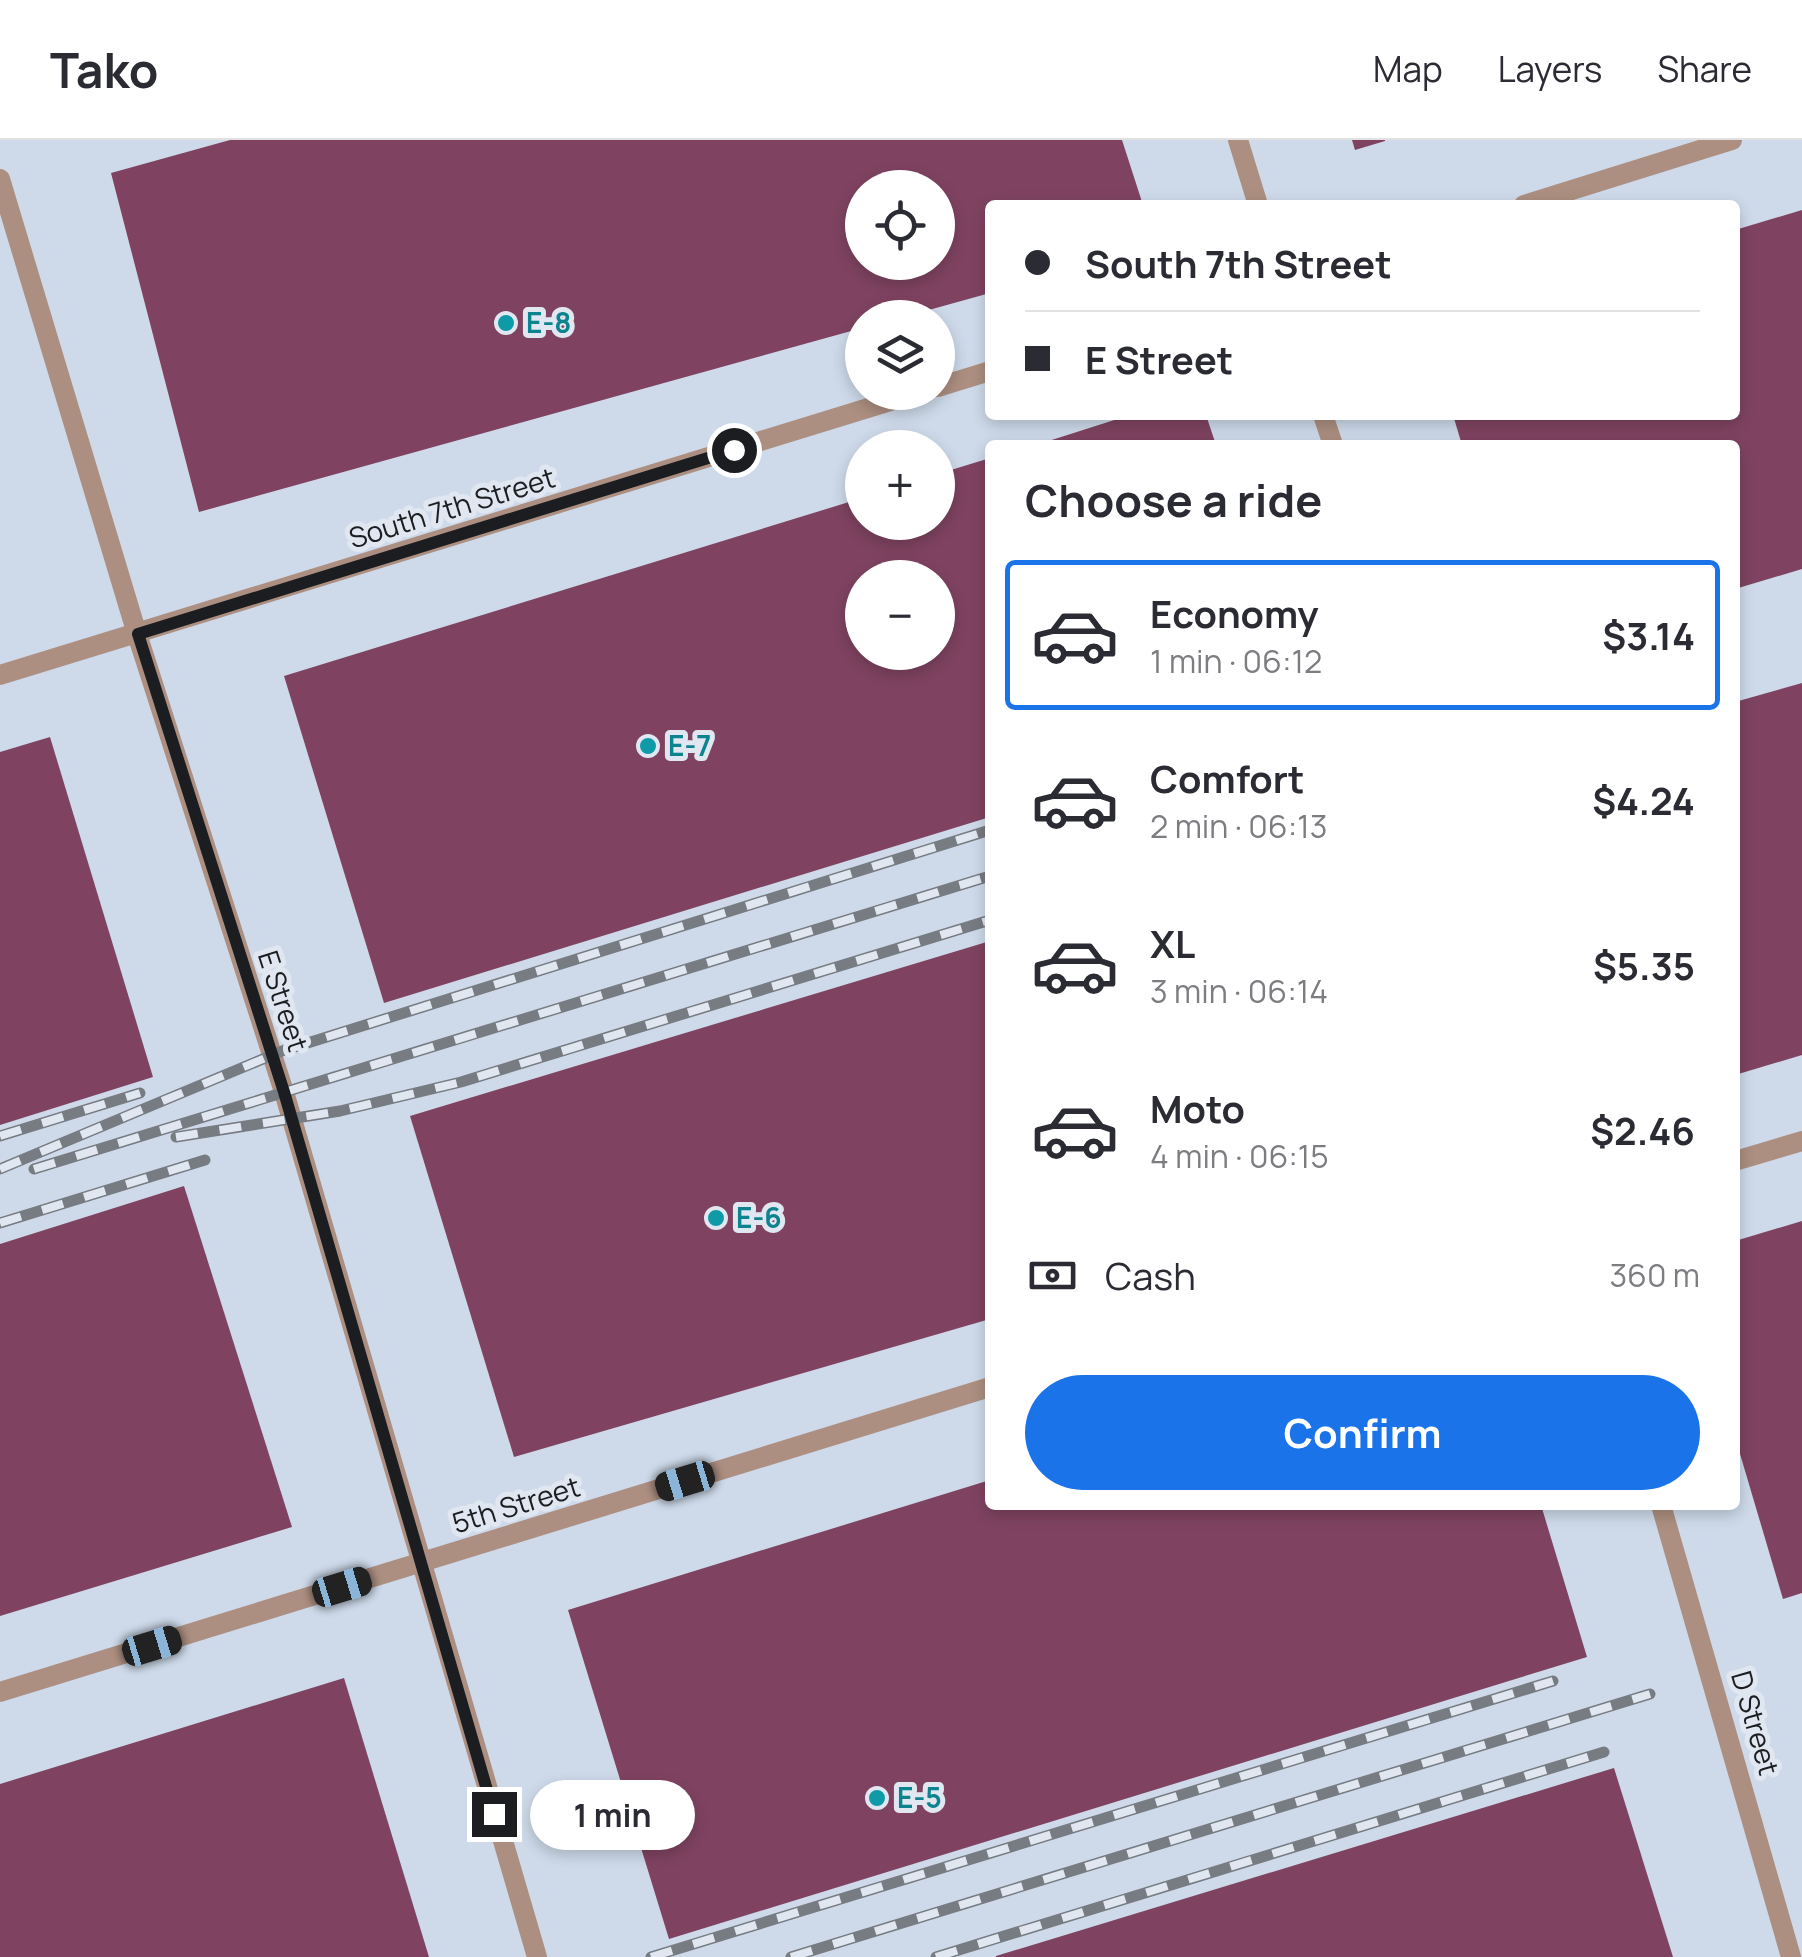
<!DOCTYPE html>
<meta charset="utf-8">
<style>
:root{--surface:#fff;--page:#f7f7f7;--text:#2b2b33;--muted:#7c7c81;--line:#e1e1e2;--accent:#1a73e8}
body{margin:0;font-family:Manrope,sans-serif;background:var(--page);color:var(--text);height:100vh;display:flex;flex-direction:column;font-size:38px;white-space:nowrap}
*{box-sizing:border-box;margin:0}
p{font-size:32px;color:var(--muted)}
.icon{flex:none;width:55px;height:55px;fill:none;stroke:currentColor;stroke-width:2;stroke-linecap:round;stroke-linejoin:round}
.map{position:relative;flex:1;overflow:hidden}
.details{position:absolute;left:985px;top:300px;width:755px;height:1070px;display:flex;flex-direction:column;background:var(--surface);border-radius:10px;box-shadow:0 5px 15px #0003}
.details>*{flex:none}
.banner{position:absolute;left:985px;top:60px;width:755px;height:220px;border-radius:10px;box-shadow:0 5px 15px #0003;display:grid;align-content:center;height:220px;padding:0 40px;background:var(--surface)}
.buttons{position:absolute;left:845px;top:30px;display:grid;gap:20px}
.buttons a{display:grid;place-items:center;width:110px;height:110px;border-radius:50%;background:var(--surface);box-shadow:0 5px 15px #0003;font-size:50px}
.end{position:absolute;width:45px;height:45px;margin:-22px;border:12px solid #1b1d21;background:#fff;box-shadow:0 0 0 5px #fff}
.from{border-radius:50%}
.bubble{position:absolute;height:70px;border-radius:35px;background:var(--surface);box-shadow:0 5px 15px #0003;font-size:32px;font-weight:700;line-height:70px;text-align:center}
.car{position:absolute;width:30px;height:60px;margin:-30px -15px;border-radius:12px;box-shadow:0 0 8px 2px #0007;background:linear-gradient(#222 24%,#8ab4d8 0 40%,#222 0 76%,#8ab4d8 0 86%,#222 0)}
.banner b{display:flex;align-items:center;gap:35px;height:95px;font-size:38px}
.banner b+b{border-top:2px solid var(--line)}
.banner i{width:25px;height:25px;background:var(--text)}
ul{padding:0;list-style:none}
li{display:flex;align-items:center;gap:30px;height:150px;margin:0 20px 15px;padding:0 20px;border:5px solid transparent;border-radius:10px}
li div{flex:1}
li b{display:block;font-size:38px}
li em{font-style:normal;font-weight:700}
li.current{border-color:var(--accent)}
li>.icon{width:90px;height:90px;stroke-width:1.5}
h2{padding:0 40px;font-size:45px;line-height:120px}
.pay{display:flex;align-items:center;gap:25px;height:110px;padding:0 40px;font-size:38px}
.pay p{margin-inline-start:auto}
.action{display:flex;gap:20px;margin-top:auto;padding:20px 40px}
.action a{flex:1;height:115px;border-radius:60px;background:var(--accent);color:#fff;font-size:40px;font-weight:700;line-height:115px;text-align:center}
header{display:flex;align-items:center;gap:60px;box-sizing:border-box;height:140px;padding:0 50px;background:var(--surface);border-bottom:2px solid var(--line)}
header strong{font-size:48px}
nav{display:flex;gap:55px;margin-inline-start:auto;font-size:35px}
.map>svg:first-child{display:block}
</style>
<header>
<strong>Tako</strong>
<nav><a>Map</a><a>Layers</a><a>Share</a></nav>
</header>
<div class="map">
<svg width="1802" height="1817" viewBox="0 0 1802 1817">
<rect width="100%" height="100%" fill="#e0e7f1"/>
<path fill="#cedaea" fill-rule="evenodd" d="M0,0h1802v1817h-1802zM862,48h76v74h-76zM990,65h745v210h-745zM862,178h76v74h-76zM990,305h745v1060h-745zM862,308h76v74h-76zM862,438h76v74h-76z"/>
<g fill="#7f4361" fill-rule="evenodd">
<path d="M230,0h892l21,65h-153v88l-90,25h-38v10l-663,184 -88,-339zM862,48h76v74h-76z"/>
<polygon points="1352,0 1385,0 1385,1 1355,10"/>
<polygon points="1802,70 1802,429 1735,449 1735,305 1462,305 1453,275 1735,275 1735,90"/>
<polygon points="1130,275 1206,275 1216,305 1036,305"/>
<path d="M990,318v359l-606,186 -100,-327 578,-178v24h76v-48zM862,438h76v74h-76z"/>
<polygon points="1802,543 1802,915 1735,935 1735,562"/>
<polygon points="50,597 153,937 0,985 0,612"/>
<polygon points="990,801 990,1179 514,1317 410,976"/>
<polygon points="184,1046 292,1387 0,1476 0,1104"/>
<polygon points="1802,1081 1802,1453 1783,1459 1735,1297 1735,1101"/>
<polygon points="990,1340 990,1365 1541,1365 1587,1517 669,1799 568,1470"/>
<polygon points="344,1538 429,1817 0,1817 0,1644"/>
<polygon points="1614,1628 1673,1817 996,1817 996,1816"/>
</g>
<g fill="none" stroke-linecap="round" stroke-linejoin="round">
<g stroke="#ac8f80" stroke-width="20">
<polyline points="1238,0 1258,65"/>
<polyline points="0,39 137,494 284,952 537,1817"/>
<polyline points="1524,65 1732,0"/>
<polyline points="938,247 990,231"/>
<polyline points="1323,275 1333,305"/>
<polyline points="0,535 920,252"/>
<polyline points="1735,1021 1802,1001"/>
<polyline points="1661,1365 1791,1817"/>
<polyline points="0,1552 990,1247"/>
</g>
<g stroke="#777b82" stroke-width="11">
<g id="rail">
<polyline points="0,996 140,953"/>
<polyline points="176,997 340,971 461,942 990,780"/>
<polyline points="0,1029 282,911 990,690"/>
<polyline points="34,1029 990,736"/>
<polyline points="0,1083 205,1020"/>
<polyline points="651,1817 1553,1541"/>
<polyline points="791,1817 1650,1554"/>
<polyline points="936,1817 1604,1612"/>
</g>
</g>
<use href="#rail" stroke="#e0e7f1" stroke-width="8" stroke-dasharray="22" stroke-linecap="butt"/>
</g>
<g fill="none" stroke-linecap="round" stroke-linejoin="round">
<polyline stroke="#1b1d21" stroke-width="12" points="494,1674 284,952 138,494 734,310"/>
</g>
<g fill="#0f9aa8" stroke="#e0e7f1" stroke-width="4">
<circle cx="506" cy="183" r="10"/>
<circle cx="648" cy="606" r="10"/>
<circle cx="716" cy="1078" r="10"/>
<circle cx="877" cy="1658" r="10"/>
</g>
<g text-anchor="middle" stroke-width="10" stroke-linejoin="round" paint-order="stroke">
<g font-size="28" font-weight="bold" fill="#0d838f" stroke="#e0e7f1" text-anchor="start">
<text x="526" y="193">E-8</text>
<text x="668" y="616">E-7</text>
<text x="736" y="1088">E-6</text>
<text x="897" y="1668">E-5</text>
</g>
<g font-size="28" fill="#1b1d21" stroke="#e0e7f1">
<text transform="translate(452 368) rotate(-17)" y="10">South 7th Street</text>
<text transform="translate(283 861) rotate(72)" y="10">E Street</text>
<text transform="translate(516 1365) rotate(-17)" y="10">5th Street</text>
<text transform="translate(1755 1583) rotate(74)" y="10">D Street</text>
</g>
</g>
</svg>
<div class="buttons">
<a><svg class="icon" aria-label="locate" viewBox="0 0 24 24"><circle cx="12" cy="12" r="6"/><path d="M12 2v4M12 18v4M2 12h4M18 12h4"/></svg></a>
<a><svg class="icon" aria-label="layers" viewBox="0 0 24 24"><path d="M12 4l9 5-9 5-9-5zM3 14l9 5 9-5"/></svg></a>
<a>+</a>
<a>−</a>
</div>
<i class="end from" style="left:734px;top:310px"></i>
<i class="end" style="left:494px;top:1674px"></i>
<div class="bubble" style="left:530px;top:1640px;width:165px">1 min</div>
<i class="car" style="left:685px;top:1341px;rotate:253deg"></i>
<i class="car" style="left:342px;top:1447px;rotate:73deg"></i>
<i class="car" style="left:152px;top:1506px;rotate:73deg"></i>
<div class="banner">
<b><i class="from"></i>South 7th Street</b>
<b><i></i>E Street</b>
</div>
<section class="details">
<h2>Choose a ride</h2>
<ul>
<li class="current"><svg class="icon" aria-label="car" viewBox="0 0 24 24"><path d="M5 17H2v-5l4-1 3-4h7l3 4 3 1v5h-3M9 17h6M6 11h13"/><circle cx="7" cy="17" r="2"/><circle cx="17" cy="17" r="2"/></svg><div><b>Economy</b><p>1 min · 06:12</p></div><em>$3.14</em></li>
<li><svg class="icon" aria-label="car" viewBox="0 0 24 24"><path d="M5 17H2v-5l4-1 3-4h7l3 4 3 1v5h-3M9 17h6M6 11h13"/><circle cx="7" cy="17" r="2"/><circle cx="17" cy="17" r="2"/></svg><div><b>Comfort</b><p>2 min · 06:13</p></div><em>$4.24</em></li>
<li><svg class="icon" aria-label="car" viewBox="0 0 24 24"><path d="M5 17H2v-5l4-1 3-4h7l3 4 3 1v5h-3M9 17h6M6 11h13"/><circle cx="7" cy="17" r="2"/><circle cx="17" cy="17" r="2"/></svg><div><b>XL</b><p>3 min · 06:14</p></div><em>$5.35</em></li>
<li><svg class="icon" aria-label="car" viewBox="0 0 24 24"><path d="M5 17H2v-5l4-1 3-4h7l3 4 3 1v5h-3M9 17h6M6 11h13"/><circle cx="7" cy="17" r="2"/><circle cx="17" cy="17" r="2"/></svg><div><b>Moto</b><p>4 min · 06:15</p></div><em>$2.46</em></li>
</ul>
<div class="pay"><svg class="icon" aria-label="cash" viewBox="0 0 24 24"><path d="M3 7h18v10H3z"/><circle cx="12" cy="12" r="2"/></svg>Cash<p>360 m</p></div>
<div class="action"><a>Confirm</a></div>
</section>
</div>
